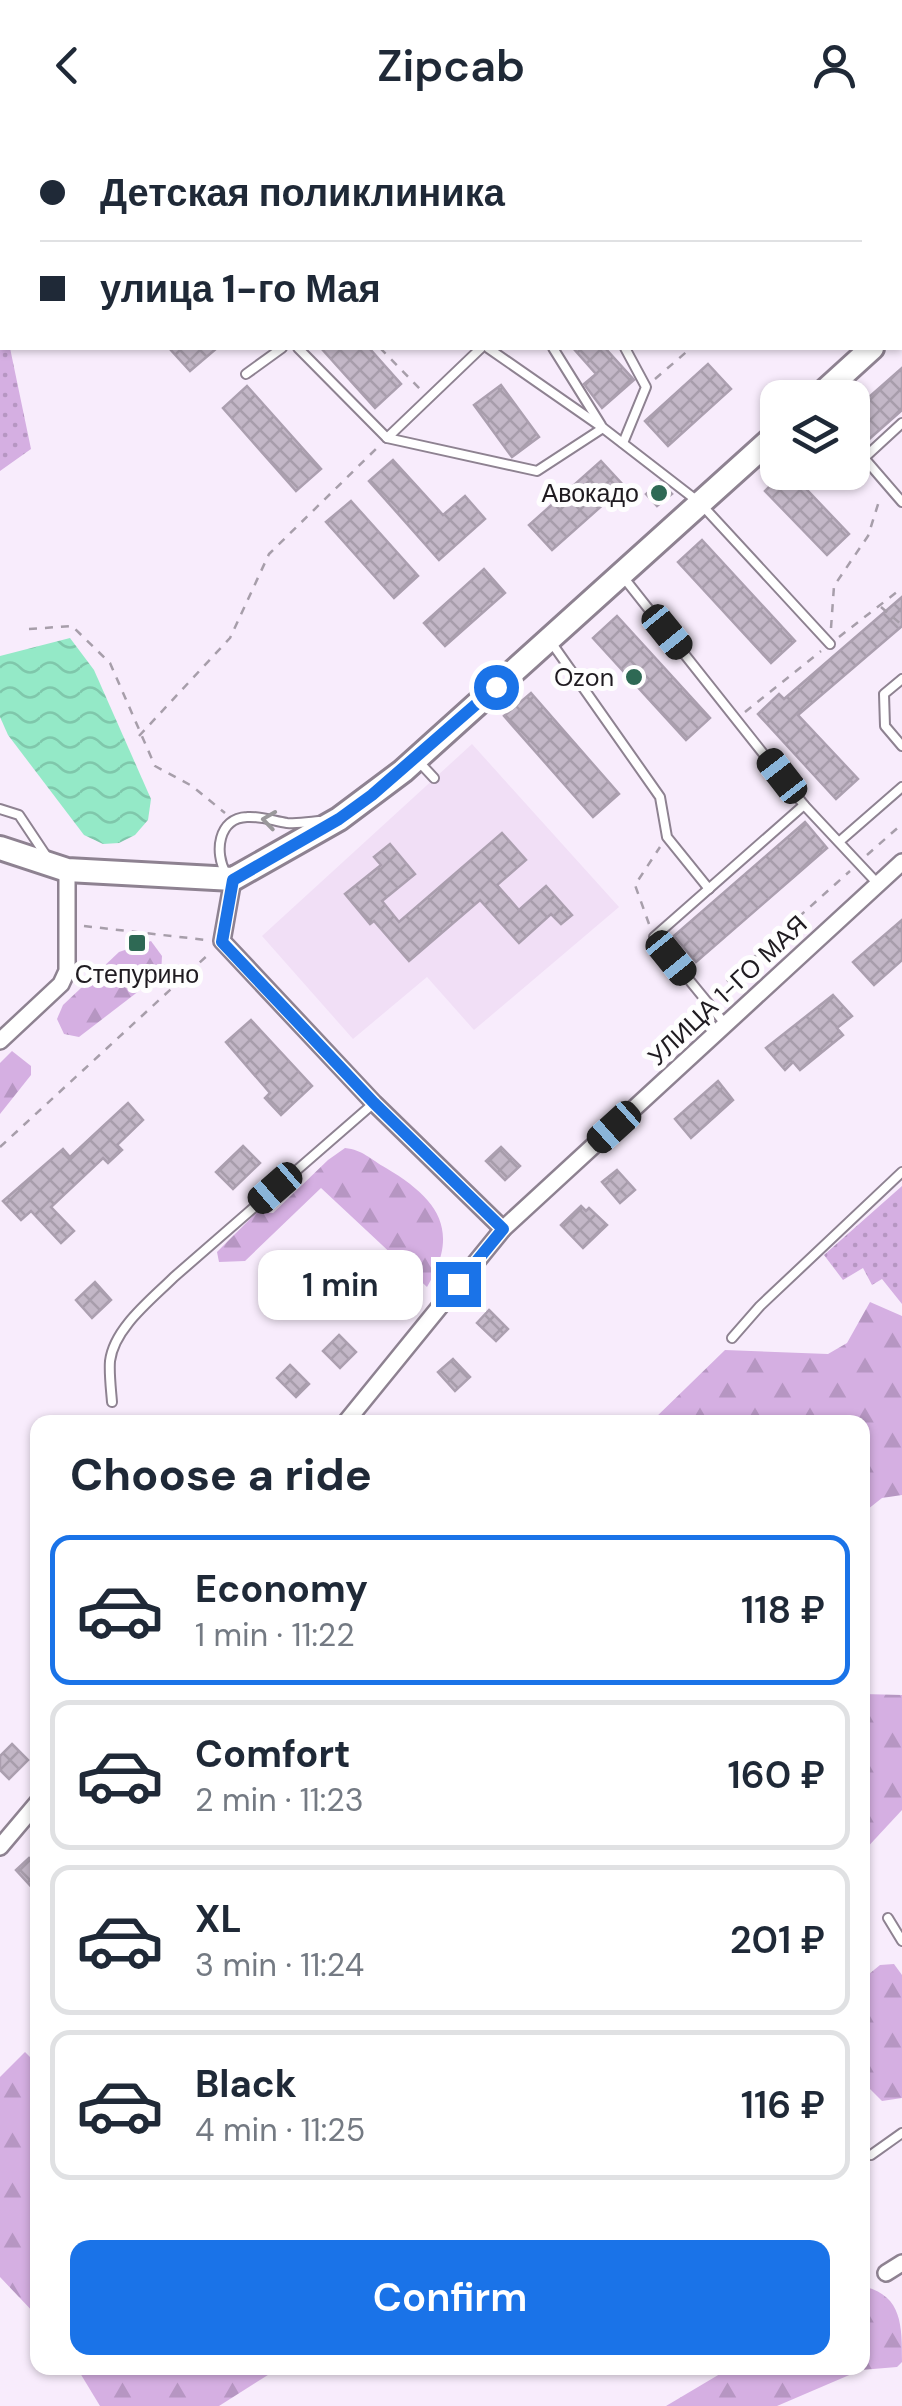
<!DOCTYPE html>
<meta charset="utf-8">
<style>
:root{--surface:#fff;--page:#f6f6f7;--text:#1f2937;--muted:#747a83;--line:#e0e1e3;--accent:#1a73e8}
body{margin:0;font-family:"DM Sans",sans-serif;background:var(--page);color:var(--text);height:100vh;display:flex;flex-direction:column;font-size:38px;white-space:nowrap}
*{box-sizing:border-box;margin:0}
p{font-size:32px;color:var(--muted)}
.icon{flex:none;width:55px;height:55px;fill:none;stroke:currentColor;stroke-width:2;stroke-linecap:round;stroke-linejoin:round}
.map{position:relative;flex:1;overflow:hidden}
.drawer{position:absolute;left:30px;top:1285px;width:840px;height:960px;display:flex;flex-direction:column;background:var(--surface);border-radius:20px;box-shadow:0 2px 8px #0004}
.drawer>*{flex:none}
.banner{position:absolute;left:0px;top:0px;width:902px;height:220px;box-shadow:0 2px 8px #0004;display:grid;align-content:center;height:220px;padding:0 40px;background:var(--surface)}
.buttons{position:absolute;left:760px;top:250px;display:grid;gap:20px}
.buttons a{display:grid;place-items:center;width:110px;height:110px;border-radius:20px;background:var(--surface);box-shadow:0 2px 8px #0004;font-size:50px}
.end{position:absolute;width:45px;height:45px;margin:-22px;border:12px solid #1a73e8;background:#fff;box-shadow:0 0 0 5px #fff}
.from{border-radius:50%}
.bubble{position:absolute;height:70px;border-radius:20px;background:var(--surface);box-shadow:0 2px 8px #0004;font-size:32px;font-weight:600;line-height:70px;text-align:center}
.car{position:absolute;width:30px;height:60px;margin:-30px -15px;border-radius:12px;box-shadow:0 0 8px 2px #0007;background:linear-gradient(#222 24%,#8ab4d8 0 40%,#222 0 76%,#8ab4d8 0 86%,#222 0)}
.banner b{display:flex;align-items:center;gap:35px;height:95px;font-size:38px}
.banner b+b{border-top:2px solid var(--line)}
.banner i{width:25px;height:25px;background:var(--text)}
ul{padding:0;list-style:none}
li{display:flex;align-items:center;gap:30px;height:150px;margin:0 20px 15px;padding:0 20px;border:5px solid var(--line);border-radius:20px}
li div{flex:1}
li b{display:block;font-size:38px}
li em{font-style:normal;font-weight:600}
li.selected{border-color:var(--accent)}
li>.icon{width:90px;height:90px;stroke-width:1.5}
h2{padding:0 40px;font-size:45px;line-height:120px}
.action{display:flex;gap:20px;margin-top:auto;padding:20px 40px}
.action a{flex:1;height:115px;border-radius:20px;background:var(--accent);color:#fff;font-size:40px;font-weight:600;line-height:115px;text-align:center}
header{display:flex;justify-content:space-between;align-items:center;height:130px;padding:0 40px;background:var(--surface);font-size:45px;font-weight:600}
.map>svg:first-child{display:block}
</style>
<header><svg class="icon" aria-label="back" viewBox="0 0 24 24"><path d="M15 5l-7 7 7 7"/></svg>Zipcab<svg class="icon" aria-label="person" viewBox="0 0 24 24"><circle cx="12" cy="8" r="4"/><path d="M4 21q1-7 8-7t8 7"/></svg></header>
<div class="map">
<svg width="902" height="2276" viewBox="0 0 902 2276">
<defs>
<pattern id="forest-firs" width="22" height="20" patternUnits="userSpaceOnUse" patternTransform="scale(2.5)"><rect width="22" height="20" fill="#d5afe2"/><path d="M5 1l3.5 6h-7zM16 11l3.5 6h-7z" fill="#b696c2"/></pattern>
<pattern id="park-dots" width="8" height="8" patternUnits="userSpaceOnUse" patternTransform="scale(2.5)"><rect width="8" height="8" fill="#d5afe2"/><path d="M2 2h.1M6 6h.1" fill="none" stroke="#b696c2" stroke-width="1.8" stroke-linecap="round"/></pattern>
<pattern id="water-waves" width="16" height="10" patternUnits="userSpaceOnUse" patternTransform="scale(2.5)"><rect width="16" height="10" fill="#94e9c7"/><path d="M0 5q4-4 8 0t8 0" fill="none" stroke="#7fc7ab"/></pattern>
<pattern id="building-cross-hatch" width="8" height="8" patternUnits="userSpaceOnUse" patternTransform="scale(2.5)"><rect width="8" height="8" fill="#c3b7c7"/><path d="M0 0l8 8M0 8l8-8" fill="none" stroke="#a79dab"/></pattern>
</defs>
<rect width="100%" height="100%" fill="#f8ecfc"/>
<polygon fill="#f1dff6" points="472,614 619,777 474,900 427,847 353,909 262,806"/>
<g fill="url(#forest-firs)">
<polygon points="151,811 162,826 161,844 79,907 64,904 57,889 63,875 119,822"/>
<polygon points="12,921 31,936 31,945 0,984 0,933"/>
<path d="M345,1018c18,2 25,11 41,20 52,31 75,62 41,119l-106,-99 -76,73 -26,1 -2,-10 40,-40 16,1 55,-53z"/>
<polygon points="870,1172 902,1186 902,1365 882,1368 863,1383 862,1292 651,1292 725,1220 828,1224 847,1213"/>
<polygon points="863,1564 902,1565 902,1680 863,1722"/>
<polygon points="894,1834 902,1845 902,1968 882,1971 863,1952 863,1849 880,1835"/>
<polygon points="25,1922 38,1935 37,2186 0,2147 0,1947"/>
<path d="M866,2157c36,10 36,38 36,75l-5,5 -36,3 -84,36h-111l64,-38h132l1,-79z"/>
<polygon points="77,2238 279,2238 219,2276 100,2276"/>
</g>
<g fill="url(#park-dots)">
<polygon points="0,165 2,218 10,218 31,319 0,341"/>
<polygon points="902,1056 902,1174 882,1149 872,1155 863,1138 843,1150 824,1125"/>
</g>
<polygon fill="url(#water-waves)" points="70,508 94,540 151,669 148,690 135,705 119,713 103,714 84,705 8,605 0,587 0,526"/>
<g fill="url(#building-cross-hatch)" stroke="#ab9faf" stroke-width="2.5">
<polygon points="169,218 217,218 190,241"/>
<polygon points="321,218 369,218 401,254 375,278"/>
<polygon points="573,218 605,218 634,250 602,278 584,254 596,244"/>
<polygon points="708,234 731,259 668,316 645,291"/>
<polygon points="902,238 902,280 867,311 852,295 852,282"/>
<polygon points="501,255 539,307 512,327 474,275"/>
<polygon points="247,256 321,339 296,361 223,278"/>
<polygon points="393,330 443,385 465,366 485,389 439,430 369,351"/>
<polygon points="601,331 624,356 552,420 529,395"/>
<polygon points="784,342 790,342 849,404 827,425 765,361"/>
<polygon points="660,352 672,364 657,376 646,364"/>
<polygon points="351,371 418,446 394,468 326,392"/>
<polygon points="702,410 795,511 771,533 678,432"/>
<polygon points="484,439 505,463 445,516 424,493"/>
<polygon points="902,467 902,496 798,585 858,649 836,669 758,584 779,564 784,569"/>
<polygon points="617,486 710,588 686,610 593,508"/>
<polygon points="531,563 619,664 593,687 504,586"/>
<polygon points="805,692 827,718 696,832 674,806"/>
<polygon points="502,703 526,730 497,755 519,780 546,756 572,785 561,794 551,784 519,813 480,770 409,831 374,791 370,794 345,764 381,735 374,727 390,714 415,744 382,771 399,792"/>
<polygon points="902,790 902,830 874,855 853,832"/>
<polygon points="833,865 852,886 837,898 843,905 800,940 793,932 785,940 766,918"/>
<polygon points="251,890 312,956 281,985 265,968 270,963 226,912"/>
<polygon points="718,951 733,970 691,1008 675,989"/>
<polygon points="128,973 143,990 117,1015 122,1020 108,1033 103,1028 51,1077 74,1101 61,1113 31,1081 21,1090 3,1071 63,1019 70,1027"/>
<polygon points="243,1016 260,1033 233,1059 216,1042"/>
<polygon points="501,1017 520,1036 505,1050 486,1031"/>
<polygon points="617,1040 635,1060 620,1073 602,1052"/>
<polygon points="581,1076 586,1081 589,1078 607,1095 583,1118 561,1095"/>
<polygon points="95,1152 111,1170 92,1188 76,1170"/>
<polygon points="489,1180 508,1199 496,1211 477,1193"/>
<polygon points="339,1205 356,1222 340,1238 323,1221"/>
<polygon points="453,1229 470,1247 455,1261 438,1242"/>
<polygon points="290,1235 309,1254 296,1267 277,1248"/>
<polygon points="12,1614 28,1630 9,1649 0,1640 0,1626"/>
<polygon points="29,1728 38,1737 38,1764 16,1740"/>
</g>
<g fill="none" stroke-linecap="round" stroke-linejoin="round">
<g stroke="#8e8291" stroke-width="12">
<g id="lane">
<polyline points="728,0 732,2"/>
<polyline points="766,2 766,0"/>
<polyline points="900,32 902,30"/>
<polyline points="900,158 902,160"/>
<polyline points="298,218 387,308"/>
<polyline points="481,218 387,308 537,341 603,298"/>
<polyline points="488,218 603,298 700,373 830,514"/>
<polyline points="553,218 601,295"/>
<polyline points="246,244 282,218"/>
<polyline points="623,313 646,257 625,218"/>
<polyline points="852,314 902,372"/>
<polyline points="864,328 902,293"/>
<polyline points="624,448 804,675"/>
<polyline points="551,512 660,667 667,707 709,759"/>
<polyline points="902,549 884,564 885,596 902,616"/>
<polyline points="420,633 434,648"/>
<polyline points="0,679 19,685 47,727"/>
<polyline points="840,711 902,657"/>
<path d="M226,743c-12,-20 -8,-55 21,-56 13,-1 27,4 40,6 11,1 22,-1 32,-2"/>
<polyline points="726,895 654,807 804,675 878,754"/>
<polyline points="732,1208 760,1176 902,1042"/>
<path d="M112,1272c-1,-13 -3,-28 -2,-41 4,-33 42,-62 64,-84l200,-174"/>
<polyline points="888,1788 902,1811"/>
<polyline points="871,2025 902,2003"/>
</g>
</g>
<g stroke="#8e8291" stroke-width="20">
<g id="street">
<polyline points="233,749 222,811 374,973 503,1099"/>
<polyline points="0,911 61,854 67,841 67,740"/>
<polyline points="346,1292 503,1099 902,732"/>
<polyline points="0,1717 38,1672"/>
<polyline points="886,2143 902,2133"/>
</g>
</g>
<g stroke="#8e8291" stroke-width="28">
<g id="secondary">
<polyline points="900,192 902,190"/>
<polyline points="817,268 872,218"/>
<polyline points="0,718 67,740 233,749 339,689 403,641 778,303"/>
</g>
</g>
<g stroke="#a79eaa" stroke-width="2.5" stroke-dasharray="8 8" stroke-linecap="butt">
<polyline points="169,0 170,2"/>
<polyline points="151,2 153,0"/>
<polyline points="483,2 485,0"/>
<polyline points="380,218 421,260"/>
<polyline points="655,249 691,218"/>
<polyline points="881,477 902,495"/>
<polyline points="831,498 834,456 868,406 880,368"/>
<polyline points="29,499 72,496 110,533 155,636 192,656 225,683"/>
<polyline points="839,507 902,458"/>
<polyline points="745,582 821,521"/>
<polyline points="139,606 230,508 269,424 379,316"/>
<polyline points="867,725 902,694"/>
<polyline points="649,794 635,755 660,717"/>
<polyline points="84,796 206,810"/>
<polyline points="715,862 850,741"/>
<polyline points="0,1017 210,823"/>
</g>
<use href="#lane" stroke="#fff" stroke-width="8"/>
<use href="#street" stroke="#fff" stroke-width="15"/>
<use href="#secondary" stroke="#fff" stroke-width="22"/>
</g>
<defs><path id="oneway-chevron" d="M-2-3.5L2.5 0L-2 3.5" fill="none" stroke-width="1.6" stroke-linecap="round" stroke-linejoin="round" transform="scale(2.5)"/></defs>
<use stroke="#9a989b" href="#oneway-chevron" transform="translate(269 690) rotate(-172)"/>
<g fill="none" stroke-linecap="round" stroke-linejoin="round">
<polyline stroke="#1a73e8" stroke-width="12" points="458,1154 503,1099 374,973 222,812 233,750 339,689 372,665 496,557"/>
</g>
<g fill="#2e6954" stroke="#fefefe" stroke-width="4">
<circle cx="659" cy="363" r="10"/>
<circle cx="634" cy="547" r="10"/>
<rect x="127" y="803" width="20" height="20" rx="5"/>
</g>
<g text-anchor="middle" stroke-width="10" stroke-linejoin="round" paint-order="stroke">
<g font-size="25" fill="#1f1b20" stroke="#fefefe" text-anchor="end">
<text x="639" y="372">Авокадо</text>
<text x="614" y="556">Ozon</text>
<text x="137" y="853" text-anchor="middle">Степурино</text>
</g>
<g font-size="25" fill="#1f1b20" stroke="#fefefe">
<text transform="translate(727 860) rotate(-43)" y="9">УЛИЦА 1-ГО МАЯ</text>
</g>
</g>
</svg>
<div class="buttons">
<a><svg class="icon" aria-label="layers" viewBox="0 0 24 24"><path d="M12 4l9 5-9 5-9-5zM3 14l9 5 9-5"/></svg></a>
</div>
<i class="end from" style="left:496px;top:557px"></i>
<i class="end" style="left:458px;top:1154px"></i>
<div class="bubble" style="left:258px;top:1120px;width:165px">1 min</div>
<i class="car" style="left:667px;top:502px;rotate:141deg"></i>
<i class="car" style="left:782px;top:646px;rotate:322deg"></i>
<i class="car" style="left:671px;top:828px;rotate:141deg"></i>
<i class="car" style="left:614px;top:997px;rotate:228deg"></i>
<i class="car" style="left:275px;top:1058px;rotate:229deg"></i>
<div class="banner">
<b><i class="from"></i>Детская поликлиника</b>
<b><i></i>улица 1-го Мая</b>
</div>
<section class="drawer">
<h2>Choose a ride</h2>
<ul>
<li class="selected"><svg class="icon" aria-label="car" viewBox="0 0 24 24"><path d="M5 17H2v-5l4-1 3-4h7l3 4 3 1v5h-3M9 17h6M6 11h13"/><circle cx="7" cy="17" r="2"/><circle cx="17" cy="17" r="2"/></svg><div><b>Economy</b><p>1 min · 11:22</p></div><em>118 ₽</em></li>
<li><svg class="icon" aria-label="car" viewBox="0 0 24 24"><path d="M5 17H2v-5l4-1 3-4h7l3 4 3 1v5h-3M9 17h6M6 11h13"/><circle cx="7" cy="17" r="2"/><circle cx="17" cy="17" r="2"/></svg><div><b>Comfort</b><p>2 min · 11:23</p></div><em>160 ₽</em></li>
<li><svg class="icon" aria-label="car" viewBox="0 0 24 24"><path d="M5 17H2v-5l4-1 3-4h7l3 4 3 1v5h-3M9 17h6M6 11h13"/><circle cx="7" cy="17" r="2"/><circle cx="17" cy="17" r="2"/></svg><div><b>XL</b><p>3 min · 11:24</p></div><em>201 ₽</em></li>
<li><svg class="icon" aria-label="car" viewBox="0 0 24 24"><path d="M5 17H2v-5l4-1 3-4h7l3 4 3 1v5h-3M9 17h6M6 11h13"/><circle cx="7" cy="17" r="2"/><circle cx="17" cy="17" r="2"/></svg><div><b>Black</b><p>4 min · 11:25</p></div><em>116 ₽</em></li>
</ul>
<div class="action"><a>Confirm</a></div>
</section>
</div>
